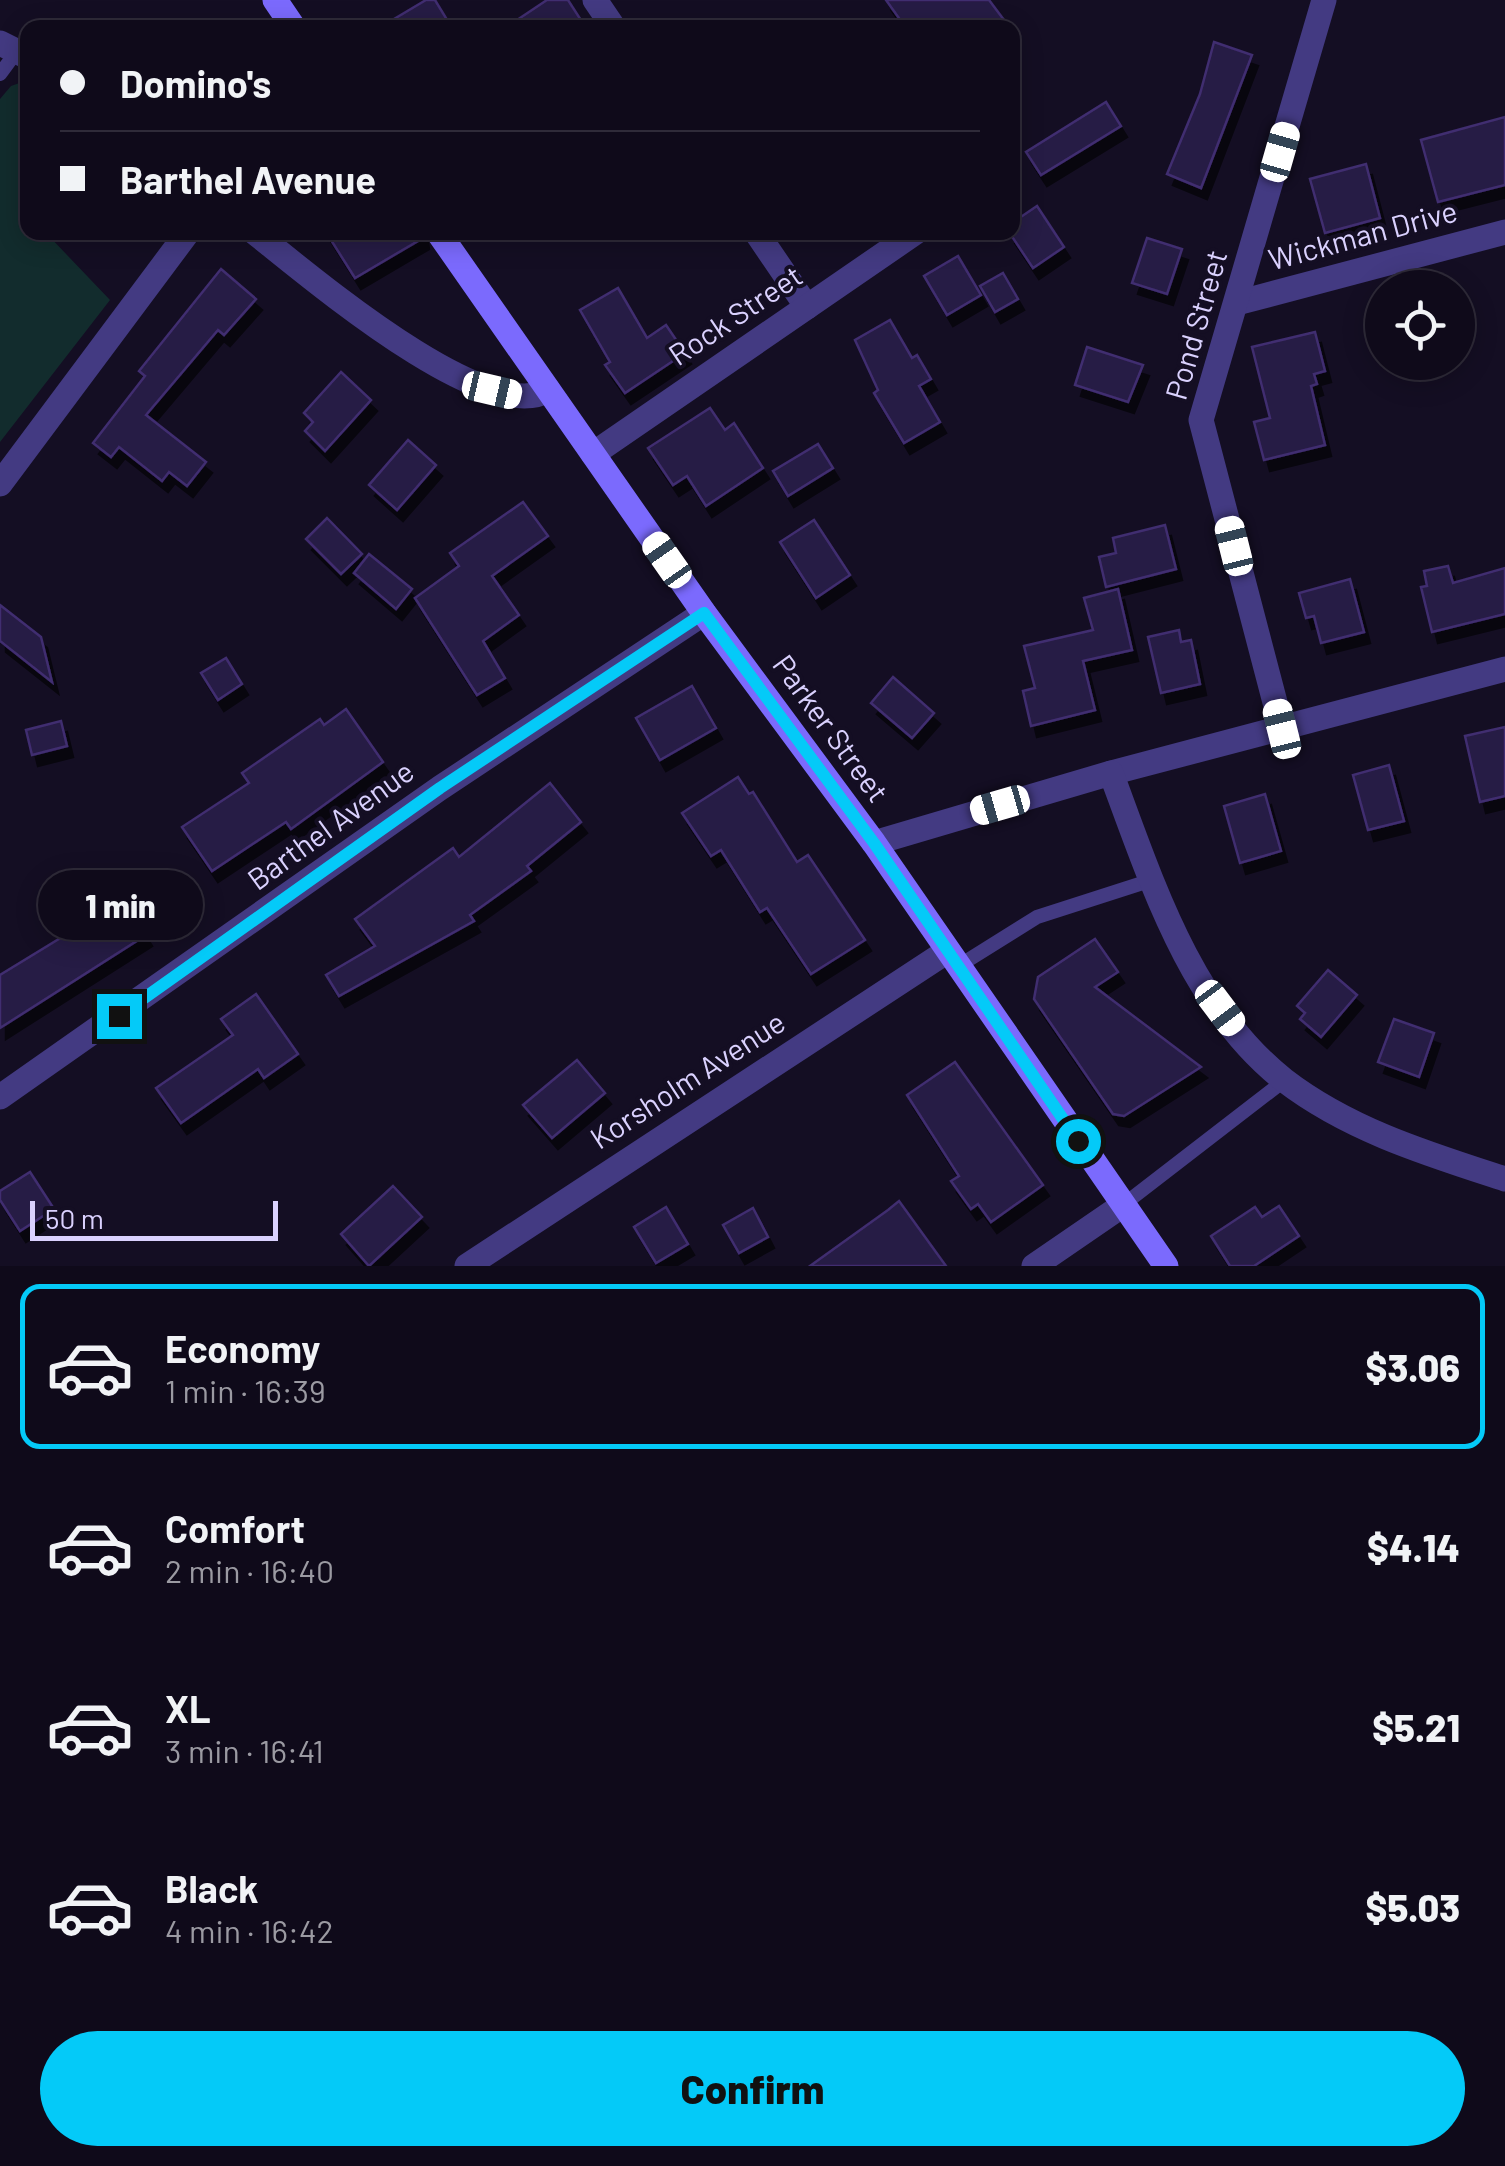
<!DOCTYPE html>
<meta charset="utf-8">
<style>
:root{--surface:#0f0a1a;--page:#1d1827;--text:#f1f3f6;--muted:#9b9aa2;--line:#2f2b39;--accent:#04caf8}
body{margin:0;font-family:Barlow,sans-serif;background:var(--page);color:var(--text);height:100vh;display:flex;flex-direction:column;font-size:38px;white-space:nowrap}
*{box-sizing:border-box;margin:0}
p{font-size:32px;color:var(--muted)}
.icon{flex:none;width:55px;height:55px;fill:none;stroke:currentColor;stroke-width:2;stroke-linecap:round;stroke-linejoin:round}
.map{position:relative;height:1266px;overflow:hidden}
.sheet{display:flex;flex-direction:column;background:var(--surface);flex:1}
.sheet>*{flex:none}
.guide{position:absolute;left:20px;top:20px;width:1000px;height:220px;border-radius:20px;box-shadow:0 5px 25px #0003,0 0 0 2px var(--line);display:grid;align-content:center;height:220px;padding:0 40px;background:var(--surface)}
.tools{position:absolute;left:1365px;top:270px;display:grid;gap:20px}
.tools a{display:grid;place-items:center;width:110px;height:110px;border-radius:50%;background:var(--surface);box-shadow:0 5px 25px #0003,0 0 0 2px var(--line);font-size:50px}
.scale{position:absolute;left:30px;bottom:25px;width:248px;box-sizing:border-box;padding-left:10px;border:5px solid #dad1fe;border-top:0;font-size:28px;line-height:35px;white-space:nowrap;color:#dad1fe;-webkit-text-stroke:8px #140e23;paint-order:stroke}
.end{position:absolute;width:45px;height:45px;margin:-22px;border:12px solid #04caf8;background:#111;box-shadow:0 0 0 5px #111}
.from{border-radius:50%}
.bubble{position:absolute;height:70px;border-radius:35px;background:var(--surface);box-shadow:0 5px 25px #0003,0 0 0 2px var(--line);font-size:32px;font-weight:800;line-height:70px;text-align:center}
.car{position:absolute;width:30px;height:60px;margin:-30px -15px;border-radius:12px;box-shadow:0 0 8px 2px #0007;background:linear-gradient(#fff 24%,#345 0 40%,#fff 0 76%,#345 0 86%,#fff 0)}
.guide b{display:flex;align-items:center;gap:35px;height:95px;font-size:38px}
.guide b+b{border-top:2px solid var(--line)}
.guide i{width:25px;height:25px;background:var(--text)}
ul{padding:18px 0 0;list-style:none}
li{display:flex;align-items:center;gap:30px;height:165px;margin:0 20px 15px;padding:0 20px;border:5px solid transparent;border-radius:20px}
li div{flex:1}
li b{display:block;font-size:38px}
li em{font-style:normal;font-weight:800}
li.on{border-color:var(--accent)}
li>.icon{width:90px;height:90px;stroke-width:1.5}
.button{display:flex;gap:20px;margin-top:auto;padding:20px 40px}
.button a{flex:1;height:115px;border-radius:60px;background:var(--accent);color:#111;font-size:40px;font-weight:800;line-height:115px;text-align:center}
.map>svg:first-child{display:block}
</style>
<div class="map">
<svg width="1505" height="1266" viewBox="0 0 1505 1266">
<defs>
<filter id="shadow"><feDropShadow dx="6" dy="11" stdDeviation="0" flood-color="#0009"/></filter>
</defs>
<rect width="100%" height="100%" fill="#140e23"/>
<polygon fill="#122c2d" points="25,81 28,200 22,207 27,213 28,232 46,233 110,300 0,442 0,99 11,86"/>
<g fill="#271b44" stroke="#402d70" stroke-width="2.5" filter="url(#shadow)">
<polygon points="426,0 435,0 452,28 379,28"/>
<polygon points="547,0 568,0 586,28 505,28"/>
<polygon points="886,0 989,0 1010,28 906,28"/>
<polygon points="1214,42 1252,55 1201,188 1167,174 1200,94"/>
<polygon points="1106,102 1121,126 1041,175 1026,152"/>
<polygon points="1505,117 1505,185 1438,202 1421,140"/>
<polygon points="1366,164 1380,218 1325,233 1310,179"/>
<polygon points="1037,206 1064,247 1033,268 1009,232 1012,223"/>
<polygon points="326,232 422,232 423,238 355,278"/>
<polygon points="1147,238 1182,249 1167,294 1132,283"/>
<polygon points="958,256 981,295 947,315 924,276"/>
<polygon points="221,269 256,299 224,335 218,330 146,415 206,462 187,486 169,472 162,481 119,447 111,457 93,443 145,376 139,371"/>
<polygon points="1003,273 1018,299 995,312 980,286"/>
<polygon points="618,288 647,338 666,325 685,353 625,393 605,365 610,362 580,310"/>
<polygon points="890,320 912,358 917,355 931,379 919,386 940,422 904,443 874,393 878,390 855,340"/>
<polygon points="1315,332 1325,371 1314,374 1317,384 1311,386 1325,445 1264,460 1254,422 1270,418 1252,347"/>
<polygon points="1087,347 1143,365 1128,402 1075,385"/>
<polygon points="341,372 371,400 325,451 305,431 313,422 304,413"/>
<polygon points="710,408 725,430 734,423 763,468 706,506 687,476 673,485 648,448"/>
<polygon points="408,440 436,465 397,510 369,485"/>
<polygon points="818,444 833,468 788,496 773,471"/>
<polygon points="523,502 548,536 492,576 519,615 483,641 505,678 477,695 415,598 459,566 450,553"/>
<polygon points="327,518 362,554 341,574 306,539"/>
<polygon points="814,520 850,575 816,598 780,542"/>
<polygon points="1165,525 1176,569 1106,587 1099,557 1116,553 1113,538"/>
<polygon points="369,554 412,589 396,609 354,573"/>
<polygon points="1448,566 1453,583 1505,568 1505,614 1432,632 1421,587 1427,586 1424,571"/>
<polygon points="1350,579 1364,632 1321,643 1314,616 1306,618 1299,593"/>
<polygon points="1118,589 1132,650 1083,661 1095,710 1031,726 1023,691 1035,688 1024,646 1093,630 1084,598"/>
<polygon points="0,605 41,637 52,682 0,641"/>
<polygon points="1179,630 1181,642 1191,640 1200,684 1161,693 1148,637"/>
<polygon points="226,658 242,684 218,700 201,673"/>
<polygon points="893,677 934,713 912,738 871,703"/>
<polygon points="692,686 716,728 660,760 636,718"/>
<polygon points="346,709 383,762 291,829 286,822 212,871 182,827 249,783 242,773 320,719 324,725"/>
<polygon points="61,721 67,746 32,755 26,730"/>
<polygon points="1505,727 1505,796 1480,802 1465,736"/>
<polygon points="1389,765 1404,821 1368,830 1353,775"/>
<polygon points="738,777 749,794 753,792 797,862 808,855 865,940 811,974 767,908 760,912 721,850 711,856 682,813"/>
<polygon points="550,783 581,822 527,866 531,871 470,915 474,921 339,996 326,975 375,946 355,919 453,848 459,857"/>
<polygon points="1265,794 1281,851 1240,863 1224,806"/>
<polygon points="102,882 125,916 131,912 146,935 0,1028 0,975 80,926 67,905"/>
<polygon points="1095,939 1118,972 1095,987 1201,1067 1124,1116 1113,1114 1034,999 1038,977"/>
<polygon points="1328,970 1357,995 1321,1037 1300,1019 1305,1013 1297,1006"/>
<polygon points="256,994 298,1054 264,1078 258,1069 181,1123 156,1088 233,1035 221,1019"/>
<polygon points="1394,1019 1434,1033 1419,1077 1378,1062"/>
<polygon points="577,1060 605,1093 552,1138 523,1105"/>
<polygon points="955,1062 1043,1185 991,1222 978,1204 971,1209 951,1181 959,1176 907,1095"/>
<polygon points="30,1172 54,1209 20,1231 0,1200 0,1191"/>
<polygon points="393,1186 422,1217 369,1266 341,1234"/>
<polygon points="899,1201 946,1266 810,1266 888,1210"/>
<polygon points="1279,1206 1299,1236 1254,1266 1230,1266 1211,1236 1255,1207 1262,1217"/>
<polygon points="666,1207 688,1244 656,1263 634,1227"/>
<polygon points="753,1208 768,1237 739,1253 723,1225"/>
</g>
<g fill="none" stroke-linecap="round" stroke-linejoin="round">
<g stroke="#433a82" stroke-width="14">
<polyline points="0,74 17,51"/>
<polyline points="957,967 1037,917 1152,880"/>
<polyline points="1123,1205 1285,1080"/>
</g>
<g stroke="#433a82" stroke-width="25">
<polyline points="595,0 614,28"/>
<polyline points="0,43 28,57"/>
<path d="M254,232c51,40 232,196 294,158"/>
<polyline points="756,232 807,307"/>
<polyline points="1237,303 1505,232"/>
<polyline points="593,454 916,232"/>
<polyline points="0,484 188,232"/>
<polyline points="1282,729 1201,420 1324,0"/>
<polyline points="1111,773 1505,669"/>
<polyline points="0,1097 440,788 704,613"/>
<polyline points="467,1266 946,952"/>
<polyline points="1034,1266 1123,1205"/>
</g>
<path stroke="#433a82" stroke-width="25" d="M874,843l237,-70c40,107 79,233 173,307 65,50 144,74 221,99"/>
<g stroke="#7b6afd" stroke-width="25">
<polyline points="275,0 294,28"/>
<polyline points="438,232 704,613 874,843 1166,1266"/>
</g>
</g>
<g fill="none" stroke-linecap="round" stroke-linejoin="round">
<polyline stroke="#04caf8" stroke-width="12" points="119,1016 440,788 704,613 874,843 1078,1141"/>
</g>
<g text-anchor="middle" stroke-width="8" stroke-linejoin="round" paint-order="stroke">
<g font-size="30" fill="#dad1fe" stroke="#140e23">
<text transform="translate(1363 236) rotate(-15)" y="10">Wickman Drive</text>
<text transform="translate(736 316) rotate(-34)" y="10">Rock Street</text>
<text transform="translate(1197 325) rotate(-74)" y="10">Pond Street</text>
<text transform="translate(830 729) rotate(54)" y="10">Parker Street</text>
<text transform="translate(331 826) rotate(-36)" y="10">Barthel Avenue</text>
<text transform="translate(688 1081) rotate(-33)" y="10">Korsholm Avenue</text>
</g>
</g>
</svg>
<div class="tools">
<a><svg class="icon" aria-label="locate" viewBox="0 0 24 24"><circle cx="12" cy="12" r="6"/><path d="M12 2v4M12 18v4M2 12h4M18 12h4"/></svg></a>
</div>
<div class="scale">50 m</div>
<i class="end from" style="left:1078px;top:1141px"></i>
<i class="end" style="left:119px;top:1016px"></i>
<div class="bubble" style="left:38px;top:870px;width:165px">1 min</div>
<i class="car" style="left:1280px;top:152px;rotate:16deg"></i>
<i class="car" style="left:492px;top:390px;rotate:103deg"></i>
<i class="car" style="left:1234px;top:546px;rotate:346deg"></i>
<i class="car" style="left:667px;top:560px;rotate:325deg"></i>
<i class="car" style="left:1282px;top:729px;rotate:346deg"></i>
<i class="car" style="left:1000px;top:805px;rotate:254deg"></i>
<i class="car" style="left:1220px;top:1008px;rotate:143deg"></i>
<div class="guide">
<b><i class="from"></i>Domino's</b>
<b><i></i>Barthel Avenue</b>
</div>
</div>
<section class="sheet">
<ul>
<li class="on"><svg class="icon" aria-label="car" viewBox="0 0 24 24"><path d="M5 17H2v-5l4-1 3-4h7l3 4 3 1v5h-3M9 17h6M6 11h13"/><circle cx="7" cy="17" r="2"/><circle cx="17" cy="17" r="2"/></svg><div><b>Economy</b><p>1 min · 16:39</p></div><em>$3.06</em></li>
<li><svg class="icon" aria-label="car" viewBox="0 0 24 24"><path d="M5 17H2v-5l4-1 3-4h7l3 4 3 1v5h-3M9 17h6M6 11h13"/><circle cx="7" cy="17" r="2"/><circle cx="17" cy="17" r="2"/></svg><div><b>Comfort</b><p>2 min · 16:40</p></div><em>$4.14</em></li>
<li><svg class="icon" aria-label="car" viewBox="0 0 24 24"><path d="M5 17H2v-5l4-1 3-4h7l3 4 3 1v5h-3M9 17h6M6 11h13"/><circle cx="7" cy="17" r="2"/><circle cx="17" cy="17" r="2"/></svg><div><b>XL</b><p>3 min · 16:41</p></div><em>$5.21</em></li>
<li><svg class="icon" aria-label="car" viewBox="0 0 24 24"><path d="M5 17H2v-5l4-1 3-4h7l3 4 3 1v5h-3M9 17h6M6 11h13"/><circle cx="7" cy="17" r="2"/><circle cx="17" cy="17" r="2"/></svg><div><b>Black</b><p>4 min · 16:42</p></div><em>$5.03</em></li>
</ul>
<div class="button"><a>Confirm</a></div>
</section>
